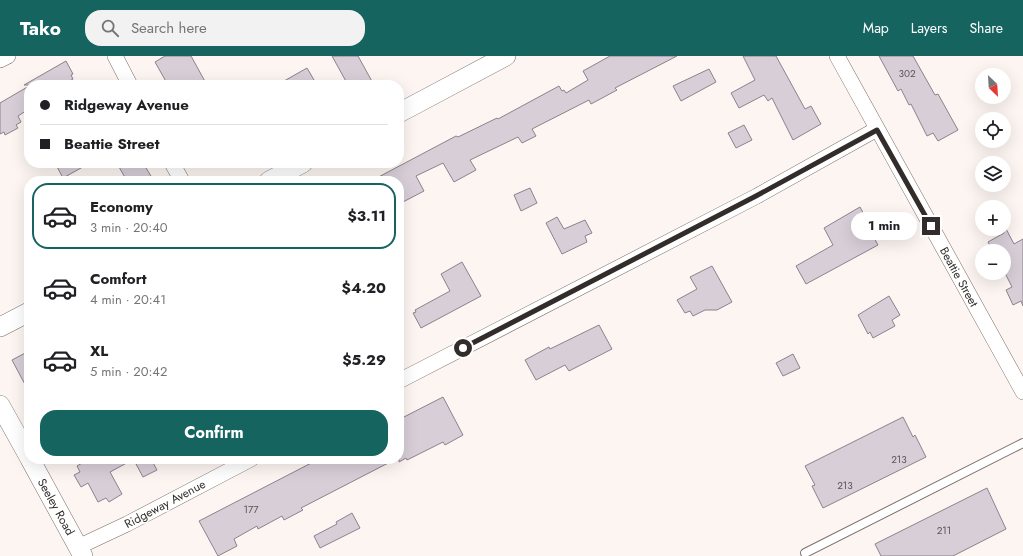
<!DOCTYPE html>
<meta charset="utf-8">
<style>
:root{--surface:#fff;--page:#f2f2f2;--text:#202124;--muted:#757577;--line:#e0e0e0;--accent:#166460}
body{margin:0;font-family:Jost,sans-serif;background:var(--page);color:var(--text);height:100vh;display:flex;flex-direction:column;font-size:15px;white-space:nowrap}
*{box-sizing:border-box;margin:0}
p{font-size:13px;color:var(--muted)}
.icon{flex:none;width:22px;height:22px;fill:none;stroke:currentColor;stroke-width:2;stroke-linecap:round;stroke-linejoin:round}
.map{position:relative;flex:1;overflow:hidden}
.details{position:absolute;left:24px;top:120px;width:380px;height:288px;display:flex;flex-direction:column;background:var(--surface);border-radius:16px;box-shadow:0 4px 16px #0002}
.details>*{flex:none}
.top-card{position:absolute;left:24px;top:24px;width:380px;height:88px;border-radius:16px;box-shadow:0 4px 16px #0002;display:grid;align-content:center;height:88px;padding:0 16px;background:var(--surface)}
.needle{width:26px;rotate:155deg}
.fabs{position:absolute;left:975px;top:12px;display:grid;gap:8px}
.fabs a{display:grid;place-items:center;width:36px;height:36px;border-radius:50%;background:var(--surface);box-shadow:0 4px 16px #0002;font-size:20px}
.end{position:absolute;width:18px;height:18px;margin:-9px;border:5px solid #322d2b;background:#fff;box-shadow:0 0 0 2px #fff}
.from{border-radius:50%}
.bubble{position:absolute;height:28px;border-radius:14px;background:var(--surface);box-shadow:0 4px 16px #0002;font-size:13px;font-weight:700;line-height:28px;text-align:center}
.top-card b{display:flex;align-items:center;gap:14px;height:38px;font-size:15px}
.top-card b+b{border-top:1px solid var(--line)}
.top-card i{width:10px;height:10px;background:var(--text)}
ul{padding:7px 0 0;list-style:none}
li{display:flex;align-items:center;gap:12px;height:66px;margin:0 8px 6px;padding:0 8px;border:2px solid transparent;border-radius:16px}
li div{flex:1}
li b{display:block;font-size:15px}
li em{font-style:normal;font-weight:700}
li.active{border-color:var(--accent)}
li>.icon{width:36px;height:36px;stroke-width:1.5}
.button{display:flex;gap:8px;margin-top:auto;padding:8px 16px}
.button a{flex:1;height:46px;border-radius:16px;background:var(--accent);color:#fff;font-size:16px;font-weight:700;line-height:46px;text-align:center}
header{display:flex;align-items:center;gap:24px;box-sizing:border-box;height:56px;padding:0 20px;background:var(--accent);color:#fff}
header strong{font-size:19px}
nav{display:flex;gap:22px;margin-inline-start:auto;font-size:14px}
.search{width:280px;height:36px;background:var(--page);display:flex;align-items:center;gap:10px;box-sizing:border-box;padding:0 14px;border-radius:16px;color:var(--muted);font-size:15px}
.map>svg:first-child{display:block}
</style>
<header>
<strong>Tako</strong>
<div class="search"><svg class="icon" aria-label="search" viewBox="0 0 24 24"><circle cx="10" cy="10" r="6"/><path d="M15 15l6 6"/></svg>Search here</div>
<nav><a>Map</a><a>Layers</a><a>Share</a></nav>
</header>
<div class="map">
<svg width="1023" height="500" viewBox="0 0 1023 500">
<rect width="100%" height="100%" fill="#fdf5f1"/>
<g fill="#d7ced8" stroke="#8b828c">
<polygon points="165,0 191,0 207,29 168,29 155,6"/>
<polygon points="332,0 358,0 374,29 348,29"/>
<polygon points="610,0 677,0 615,32 617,34 591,48 589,44 532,73 536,80 522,87 518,81 470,104 476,114 454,126 443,107 416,120 424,135 403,146 399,137 399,125 371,125 456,80 458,81 497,62 498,63 559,30 562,35 564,34 566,37 588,24 583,15"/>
<polygon points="743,0 776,0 805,53 811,50 821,68 793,84 772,42 768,45 764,39 739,52 731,37 755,24"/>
<polygon points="879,0 913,0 935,39 938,38 958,74 938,85 933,77 927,80 911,48 909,49 901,33 898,35"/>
<polygon points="66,5 73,18 71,19 73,23 63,29 24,29"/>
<polygon points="307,12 317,29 277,29"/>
<polygon points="709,13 716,26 681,45 673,30"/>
<polygon points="29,30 29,53 18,60 21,66 16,69 18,72 5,79 4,76 0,78 0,47"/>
<polygon points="744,69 752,84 736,92 728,77"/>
<polygon points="55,107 90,107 63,122"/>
<polygon points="127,107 143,107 154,125 127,125 119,111"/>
<polygon points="530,132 537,147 521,155 514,139"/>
<polygon points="860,151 868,166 866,167 878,189 806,228 796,210 833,189 824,172"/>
<polygon points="557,161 564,173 585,164 592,177 585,180 587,186 562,198 546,167"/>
<polygon points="1004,169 1014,188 1023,183 1023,250 1021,245 1013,249 1006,234 1012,231 1004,215 1004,195 993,195 988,186 1004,177"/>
<polygon points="462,206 481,240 421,272 413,257 416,256 415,254 450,235 441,218"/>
<polygon points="712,210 732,246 717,254 705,254 693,260 690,255 685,257 677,244 697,233 690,221"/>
<polygon points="889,240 900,259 892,264 895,270 873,282 870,276 868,278 858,259"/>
<polygon points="599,269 612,293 569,315 565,309 536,324 525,304 549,291 550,293"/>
<polygon points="29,295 29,336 12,304"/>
<polygon points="793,298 800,312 783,320 776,307"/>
<polygon points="443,341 463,379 445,389 443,386 407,404 406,402 399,406 399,372 403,369 400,363"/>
<polygon points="903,361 913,381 915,379 926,401 823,452 812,430 815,429 805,410"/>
<polygon points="89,403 134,403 110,416 122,438 109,446 106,442 98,446 88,427 81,431 74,419 80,416 77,410"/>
<polygon points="145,403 151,403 157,414 143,421 136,408"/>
<polygon points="319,403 396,403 301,452 303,454 284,464 282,460 258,473 257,470 234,483 237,490 218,500 199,465"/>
<polygon points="987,432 1006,473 953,500 881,500 875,488"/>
<polygon points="352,457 360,472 320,492 314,480 337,468 336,466"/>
</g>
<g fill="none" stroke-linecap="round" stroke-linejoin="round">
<g stroke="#7c706a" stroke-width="10">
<polyline id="service" points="805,497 1023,387"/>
</g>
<g stroke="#7c706a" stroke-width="16">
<g id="minor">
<polyline points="115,0 130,29"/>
<polyline points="837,0 1023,336"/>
<polyline points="0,4 8,0"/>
<polyline points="172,107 182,125"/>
<polyline points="399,325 757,140 877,73"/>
<polyline points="78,491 127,468 251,403"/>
</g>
</g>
<g stroke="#7c706a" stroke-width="20">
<g id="tertiary">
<polyline points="399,57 506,0"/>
<polyline points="269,125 303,107"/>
<polyline points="0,271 29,256"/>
<polyline points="0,349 29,401"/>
<polyline points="30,403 83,500"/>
</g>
</g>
<use href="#service" stroke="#fff" stroke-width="8"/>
<use href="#minor" stroke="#fff" stroke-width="15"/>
<use href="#tertiary" stroke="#fff" stroke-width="19"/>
</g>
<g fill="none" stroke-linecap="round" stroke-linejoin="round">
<polyline stroke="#322d2b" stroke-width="5" points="463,292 756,140 877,74 931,170"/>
</g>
<g text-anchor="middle" stroke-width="3" stroke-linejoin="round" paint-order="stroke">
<g font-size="10" fill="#5b5556">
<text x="907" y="21">302</text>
<text x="899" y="407">213</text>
<text x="845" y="433">213</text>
<text x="251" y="457">177</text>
<text x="944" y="478">211</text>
</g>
<g font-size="12" fill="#322d2b" stroke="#fff">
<text transform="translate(959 221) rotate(61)" y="4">Beattie Street</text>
<text transform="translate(165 448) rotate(-28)" y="4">Ridgeway Avenue</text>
<text transform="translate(56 451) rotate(61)" y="4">Seeley Road</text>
</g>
</g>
</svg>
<div class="fabs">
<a><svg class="needle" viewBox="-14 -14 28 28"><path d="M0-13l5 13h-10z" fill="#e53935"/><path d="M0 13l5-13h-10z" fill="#757577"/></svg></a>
<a><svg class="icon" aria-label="locate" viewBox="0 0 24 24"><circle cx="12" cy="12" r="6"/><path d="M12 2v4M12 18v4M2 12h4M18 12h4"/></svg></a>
<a><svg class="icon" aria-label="layers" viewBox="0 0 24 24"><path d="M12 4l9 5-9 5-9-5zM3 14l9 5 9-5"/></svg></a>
<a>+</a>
<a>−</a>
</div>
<i class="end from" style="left:463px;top:292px"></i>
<i class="end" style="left:931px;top:170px"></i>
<div class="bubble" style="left:851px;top:156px;width:66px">1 min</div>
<div class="top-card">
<b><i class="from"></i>Ridgeway Avenue</b>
<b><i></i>Beattie Street</b>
</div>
<section class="details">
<ul>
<li class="active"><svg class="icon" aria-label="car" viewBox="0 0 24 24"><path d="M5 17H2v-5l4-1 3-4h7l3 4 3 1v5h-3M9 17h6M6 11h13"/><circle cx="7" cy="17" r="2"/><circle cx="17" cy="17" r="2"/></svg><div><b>Economy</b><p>3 min · 20:40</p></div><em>$3.11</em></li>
<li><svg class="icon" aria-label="car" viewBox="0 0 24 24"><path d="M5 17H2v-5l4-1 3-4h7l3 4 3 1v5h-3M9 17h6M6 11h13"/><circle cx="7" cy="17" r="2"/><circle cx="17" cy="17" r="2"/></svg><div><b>Comfort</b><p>4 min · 20:41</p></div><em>$4.20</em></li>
<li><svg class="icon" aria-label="car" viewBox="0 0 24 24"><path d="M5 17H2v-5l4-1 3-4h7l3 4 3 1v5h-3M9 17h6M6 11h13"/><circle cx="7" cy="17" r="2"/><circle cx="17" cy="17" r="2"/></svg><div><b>XL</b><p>5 min · 20:42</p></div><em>$5.29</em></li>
</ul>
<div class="button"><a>Confirm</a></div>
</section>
</div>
